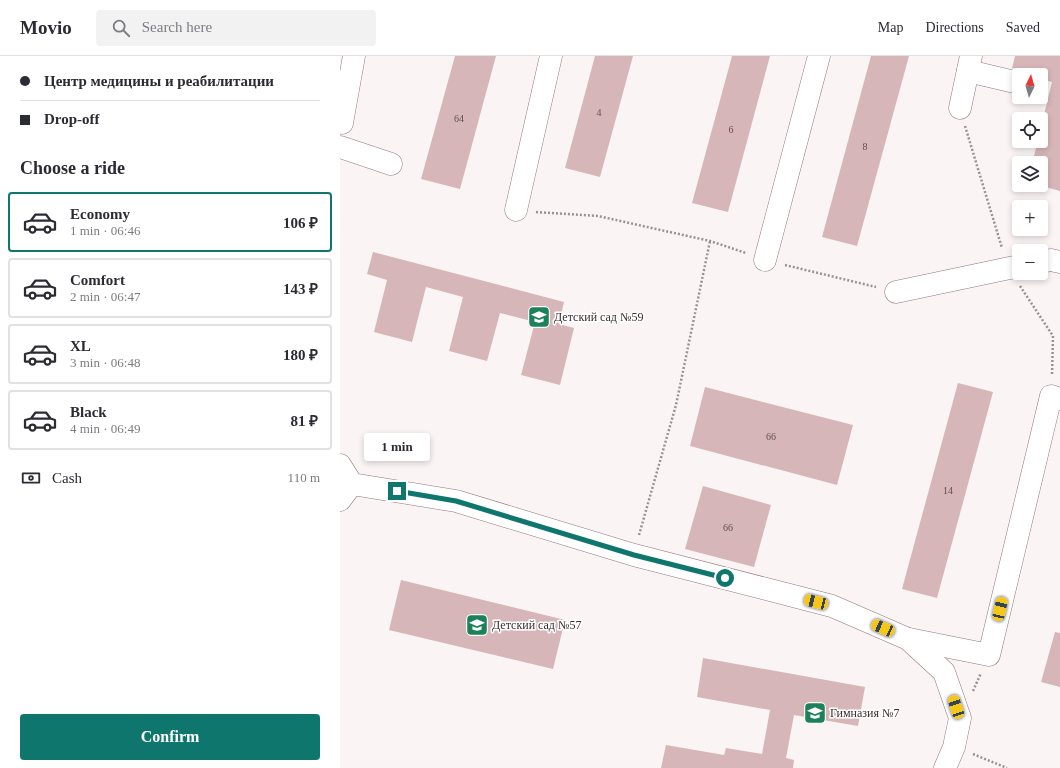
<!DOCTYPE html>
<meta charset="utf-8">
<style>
:root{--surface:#fff;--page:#f2f2f3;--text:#2b2b33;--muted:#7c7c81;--line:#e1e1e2;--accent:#0f766e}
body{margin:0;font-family:"Times New Roman",serif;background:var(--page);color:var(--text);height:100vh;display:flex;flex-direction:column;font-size:15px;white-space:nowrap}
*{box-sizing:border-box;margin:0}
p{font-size:13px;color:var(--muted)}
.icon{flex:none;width:22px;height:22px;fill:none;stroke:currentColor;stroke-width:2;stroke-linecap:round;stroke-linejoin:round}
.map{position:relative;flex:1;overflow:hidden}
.details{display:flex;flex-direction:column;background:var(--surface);width:340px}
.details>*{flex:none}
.top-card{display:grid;align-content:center;height:88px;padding:0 20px;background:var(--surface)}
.needle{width:26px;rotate:5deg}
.tools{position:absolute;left:672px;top:12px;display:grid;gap:8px}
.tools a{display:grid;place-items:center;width:36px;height:36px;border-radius:4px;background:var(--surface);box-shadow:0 2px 6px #0003;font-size:20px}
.end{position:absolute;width:18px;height:18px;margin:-9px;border:5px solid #0f766e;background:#fff;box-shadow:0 0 0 2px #fff}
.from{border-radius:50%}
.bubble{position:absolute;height:28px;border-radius:4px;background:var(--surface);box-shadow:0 2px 6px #0003;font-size:13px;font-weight:700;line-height:28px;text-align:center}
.car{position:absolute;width:12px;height:24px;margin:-12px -6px;border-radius:5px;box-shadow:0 0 3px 1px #0007;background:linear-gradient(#f5c518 24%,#345 0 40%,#f5c518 0 76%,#345 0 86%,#f5c518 0)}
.top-card b{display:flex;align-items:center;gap:14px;height:38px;font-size:15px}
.top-card b+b{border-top:1px solid var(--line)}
.top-card i{width:10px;height:10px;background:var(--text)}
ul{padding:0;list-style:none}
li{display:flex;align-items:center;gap:12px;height:60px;margin:0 8px 6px;padding:0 12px;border:2px solid var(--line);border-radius:4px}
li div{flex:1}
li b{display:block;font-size:15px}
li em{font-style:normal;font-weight:700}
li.on{border-color:var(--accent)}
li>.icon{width:36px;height:36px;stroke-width:1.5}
h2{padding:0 20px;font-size:18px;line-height:48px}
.pay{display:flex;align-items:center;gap:10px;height:44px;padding:0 20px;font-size:15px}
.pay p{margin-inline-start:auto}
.primary-button{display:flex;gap:8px;margin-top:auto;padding:8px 20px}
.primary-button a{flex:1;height:46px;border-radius:4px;background:var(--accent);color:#fff;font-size:16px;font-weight:700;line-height:46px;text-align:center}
header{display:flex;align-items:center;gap:24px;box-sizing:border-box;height:56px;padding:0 20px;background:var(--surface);border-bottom:1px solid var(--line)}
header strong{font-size:19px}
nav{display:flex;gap:22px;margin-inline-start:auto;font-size:14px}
.search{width:280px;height:36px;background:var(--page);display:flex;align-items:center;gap:10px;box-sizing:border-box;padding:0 14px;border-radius:4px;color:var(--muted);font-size:15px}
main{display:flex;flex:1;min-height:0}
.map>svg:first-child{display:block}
</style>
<header>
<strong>Movio</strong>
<div class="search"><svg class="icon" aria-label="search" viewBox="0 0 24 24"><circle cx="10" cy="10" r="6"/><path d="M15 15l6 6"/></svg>Search here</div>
<nav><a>Map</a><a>Directions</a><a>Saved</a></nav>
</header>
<main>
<section class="details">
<div class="top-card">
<b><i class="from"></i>Центр медицины и реабилитации</b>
<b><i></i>Drop-off</b>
</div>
<h2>Choose a ride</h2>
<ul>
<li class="on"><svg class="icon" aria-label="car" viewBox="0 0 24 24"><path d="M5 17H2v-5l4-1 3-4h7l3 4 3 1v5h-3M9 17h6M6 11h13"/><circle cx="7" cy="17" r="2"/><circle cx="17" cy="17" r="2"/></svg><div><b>Economy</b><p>1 min · 06:46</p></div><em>106 ₽</em></li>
<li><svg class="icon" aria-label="car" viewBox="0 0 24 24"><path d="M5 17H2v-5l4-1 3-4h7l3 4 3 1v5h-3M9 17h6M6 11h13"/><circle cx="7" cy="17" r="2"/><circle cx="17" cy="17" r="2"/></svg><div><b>Comfort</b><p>2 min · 06:47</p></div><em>143 ₽</em></li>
<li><svg class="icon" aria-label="car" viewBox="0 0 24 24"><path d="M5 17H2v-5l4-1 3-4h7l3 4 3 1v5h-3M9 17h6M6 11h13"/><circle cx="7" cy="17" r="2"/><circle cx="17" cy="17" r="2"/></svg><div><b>XL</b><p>3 min · 06:48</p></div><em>180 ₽</em></li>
<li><svg class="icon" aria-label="car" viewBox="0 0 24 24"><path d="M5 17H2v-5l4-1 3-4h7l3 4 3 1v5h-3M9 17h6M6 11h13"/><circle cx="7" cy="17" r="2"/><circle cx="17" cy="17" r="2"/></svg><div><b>Black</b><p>4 min · 06:49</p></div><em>81 ₽</em></li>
</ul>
<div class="pay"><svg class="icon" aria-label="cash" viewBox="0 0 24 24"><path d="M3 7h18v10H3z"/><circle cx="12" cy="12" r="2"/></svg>Cash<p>110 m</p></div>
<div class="primary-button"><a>Confirm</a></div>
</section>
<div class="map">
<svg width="720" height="712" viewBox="0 0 720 712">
<rect width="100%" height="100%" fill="#fbf4f5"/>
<g fill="#d7b6b9">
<polygon points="115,0 156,0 120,133 81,123"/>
<polygon points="255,0 293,0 260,121 225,112"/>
<polygon points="392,0 430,0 388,156 352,147"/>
<polygon points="531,0 569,0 517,190 482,181"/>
<polygon points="675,0 720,0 720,135 698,129 701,129 701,107 692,107 698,85 701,85 701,71 712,26 701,23 701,19 688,19 682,15 672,12"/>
<polygon points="33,196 224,246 219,268 234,272 220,329 181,319 195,266 160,257 147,305 109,295 123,241 86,231 72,286 34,276 47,224 27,218"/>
<polygon points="618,327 653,336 597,542 562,533"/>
<polygon points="365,331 513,369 497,429 350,390"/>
<polygon points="363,430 431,449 414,511 345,493"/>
<polygon points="61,524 225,564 213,613 49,574"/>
<polygon points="715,576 720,577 720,631 701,626"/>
<polygon points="363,602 525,631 518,670 454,659 446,702 454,704 453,712 321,712 326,689 384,699 386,692 422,698 430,654 357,641"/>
</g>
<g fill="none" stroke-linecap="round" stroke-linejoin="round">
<g stroke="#95777a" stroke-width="23">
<g id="minor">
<polyline points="628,15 679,27"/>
<polyline points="620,52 631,0"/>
<polyline points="2,67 14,0"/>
<polyline points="0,91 51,108"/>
<polyline points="176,154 211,0"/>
<polyline points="425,204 479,0"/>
<polyline points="701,206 711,204 720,206"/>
<polyline points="556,236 679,210"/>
<polyline points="0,409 12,428 116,445 294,499 492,550 568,583 604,616 620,662 614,691 605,712"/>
<polyline points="0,444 12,428"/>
<polyline points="569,583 649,599 711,340 720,343"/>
</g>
</g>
<g stroke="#9a9192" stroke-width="2.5" stroke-dasharray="2 2" stroke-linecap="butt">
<polyline points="625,70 662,192"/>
<polyline points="196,156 258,160 370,185 406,197"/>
<polyline points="445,209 536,231"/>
<polyline points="680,230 713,280 712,319"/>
<polyline points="299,479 336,349 370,185"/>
<polyline points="633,635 641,617"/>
<polyline points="633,698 667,712"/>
</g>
<use href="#minor" stroke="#fff" stroke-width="22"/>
</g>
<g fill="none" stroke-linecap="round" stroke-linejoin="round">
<polyline stroke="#0f766e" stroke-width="5" points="57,435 116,445 294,499 385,522"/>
</g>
<defs>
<g id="school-square" transform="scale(1.15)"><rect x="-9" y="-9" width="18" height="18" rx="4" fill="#1c815a" stroke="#fff"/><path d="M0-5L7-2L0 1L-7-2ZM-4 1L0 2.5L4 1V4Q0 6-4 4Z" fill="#fff"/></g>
</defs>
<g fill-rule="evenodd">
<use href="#school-square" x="199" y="261"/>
<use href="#school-square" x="137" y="569"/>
<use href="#school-square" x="475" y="657"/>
</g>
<g text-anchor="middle" stroke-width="3" stroke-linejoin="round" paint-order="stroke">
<g font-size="10" fill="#615052">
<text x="259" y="60">4</text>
<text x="119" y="66">64</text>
<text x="391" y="77">6</text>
<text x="525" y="94">8</text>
<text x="431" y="384">66</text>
<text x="608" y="438">14</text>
<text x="388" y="475">66</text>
</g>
<g font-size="12" fill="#3a2e2f" stroke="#fff" text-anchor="start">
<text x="214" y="265">Детский сад №59</text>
<text x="152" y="573">Детский сад №57</text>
<text x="490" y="661">Гимназия №7</text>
</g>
</g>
</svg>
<div class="tools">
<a><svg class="needle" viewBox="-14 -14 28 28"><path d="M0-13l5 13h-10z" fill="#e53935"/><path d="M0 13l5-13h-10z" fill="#7c7c81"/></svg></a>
<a><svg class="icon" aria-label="locate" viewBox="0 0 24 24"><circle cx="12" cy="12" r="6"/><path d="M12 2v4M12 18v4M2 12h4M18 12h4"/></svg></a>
<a><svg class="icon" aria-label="layers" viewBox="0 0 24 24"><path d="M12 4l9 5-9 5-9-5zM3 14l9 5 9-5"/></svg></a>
<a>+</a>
<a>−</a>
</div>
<i class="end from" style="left:385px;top:522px"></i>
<i class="end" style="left:57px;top:435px"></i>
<div class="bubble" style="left:24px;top:377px;width:66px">1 min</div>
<i class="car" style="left:476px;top:546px;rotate:284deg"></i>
<i class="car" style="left:660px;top:553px;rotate:13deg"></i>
<i class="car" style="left:543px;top:572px;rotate:294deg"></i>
<i class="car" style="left:616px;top:651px;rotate:342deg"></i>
</div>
</main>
